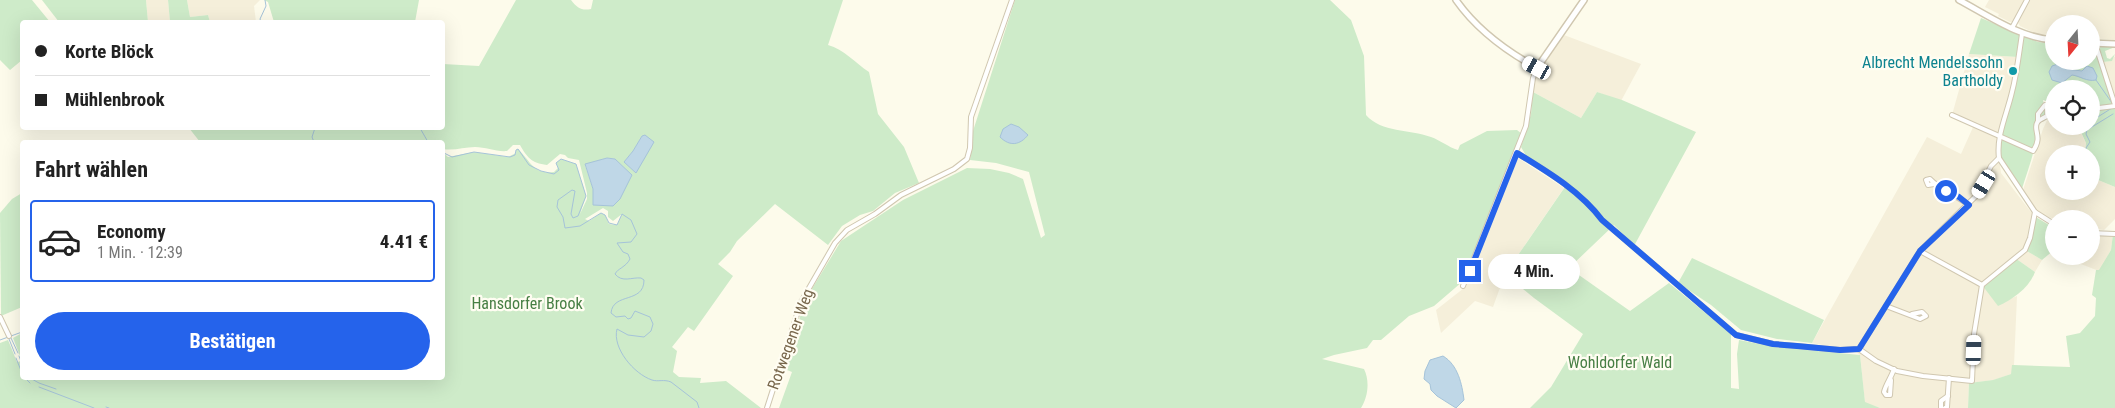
<!DOCTYPE html>
<html lang="de">
<meta charset="utf-8">
<style>
:root{--surface:#fff;--page:#f6f6f6;--text:#222;--muted:#767676;--line:#e0e0e0;--accent:#2563eb}
body{margin:0;font-family:"Roboto Condensed",sans-serif;background:var(--page);color:var(--text);height:100vh;display:flex;flex-direction:column;font-size:19px;white-space:nowrap}
*{box-sizing:border-box;margin:0}
p{font-size:16px;color:var(--muted)}
.icon{flex:none;width:28px;height:28px;fill:none;stroke:currentColor;stroke-width:2;stroke-linecap:round;stroke-linejoin:round}
.map{position:relative;flex:1;overflow:hidden}
.side{position:absolute;left:20px;top:140px;width:425px;height:240px;display:flex;flex-direction:column;background:var(--surface);border-radius:5px;box-shadow:0 5px 20px #0002}
.side>*{flex:none}
.hud{position:absolute;left:20px;top:20px;width:425px;height:110px;border-radius:5px;box-shadow:0 5px 20px #0002;display:grid;align-content:center;height:110px;padding:0 15px;background:var(--surface)}
.needle{width:32px;rotate:198deg}
.controls{position:absolute;left:2045px;top:15px;display:grid;gap:10px}
.controls a{display:grid;place-items:center;width:55px;height:55px;border-radius:50%;background:var(--surface);box-shadow:0 5px 20px #0002;font-size:25px}
.end{position:absolute;width:22px;height:22px;margin:-11px;border:6px solid #2563eb;background:#fff;box-shadow:0 0 0 2px #fff}
.from{border-radius:50%}
.bubble{position:absolute;height:35px;border-radius:18px;background:var(--surface);box-shadow:0 5px 20px #0002;font-size:16px;font-weight:700;line-height:35px;text-align:center}
.car{position:absolute;width:15px;height:30px;margin:-15px -8px;border-radius:6px;box-shadow:0 0 4px 1px #0007;background:linear-gradient(#fff 24%,#345 0 40%,#fff 0 76%,#345 0 86%,#fff 0)}
.hud b{display:flex;align-items:center;gap:18px;height:48px;font-size:19px}
.hud b+b{border-top:1px solid var(--line)}
.hud i{width:12px;height:12px;background:var(--text)}
ul{padding:0;list-style:none}
li{display:flex;align-items:center;gap:15px;height:82px;margin:0 10px 8px;padding:0 5px;border:2px solid transparent;border-radius:5px}
li div{flex:1}
li b{display:block;font-size:19px}
li em{font-style:normal;font-weight:700}
li.active{border-color:var(--accent)}
li>.icon{width:45px;height:45px;stroke-width:1.5}
h2{padding:0 15px;font-size:22px;line-height:60px}
.button{display:flex;gap:10px;margin-top:auto;padding:10px 15px}
.button a{flex:1;height:58px;border-radius:30px;background:var(--accent);color:#fff;font-size:20px;font-weight:700;line-height:58px;text-align:center}
.map>svg:first-child{display:block}
</style>
<div class="map">
<svg width="2115" height="408" viewBox="0 0 2115 408">
<rect width="100%" height="100%" fill="#fdfbeb"/>
<g fill="#f5efda">
<polygon points="146,0 168,0 170,22 148,22"/>
<polygon points="187,0 260,0 254,6 256,22 210,22 208,15 190,17"/>
<polygon points="1989,0 2115,0 2115,40 2091,38 2091,24 2054,24 2054,37 2043,37 2020,26 2018,23 2010,22 1998,16 1999,14 1985,7"/>
<polygon points="1564,35 1641,64 1621,101 1597,92 1581,118 1533,92 1536,77 1543,63"/>
<polygon points="1969,54 2018,57 1999,158 2001,173 2034,216 2025,250 2042,260 2035,272 2015,258 2007,300 2017,296 2014,365 2011,374 1994,380 1969,383 1968,408 1880,408 1865,403 1860,355 1850,347 1838,348 1812,343 1927,137 1961,154 1974,125 1952,115"/>
<polygon points="2115,56 2115,99 2103,62 2111,61"/>
<polygon points="2054,105 2054,126 2086,126 2080,131 2086,143 2085,154 2054,154 2054,191 2091,191 2091,177 2115,187 2115,219 2104,230 2091,228 2091,219 2054,219 2036,212 2022,193 2043,129"/>
<polygon points="1518,158 1564,188 1505,274 1493,307 1475,301 1441,333 1436,310 1464,288"/>
<polygon points="2091,234 2113,234 2111,250 2099,271 2060,256 2091,256"/>
</g>
<g fill="#ceebc9" fill-rule="evenodd">
<polygon points="0,0 32,0 50,22 22,22 22,60 10,70 0,60"/>
<polygon points="42,0 146,0 148,22 59,22"/>
<polygon points="168,0 187,0 190,17 208,15 210,22 170,22"/>
<polygon points="264,0 419,0 415,22 274,22 268,2"/>
<path d="M516,0h55c6,8 11,11 20,9l2,-9h250l-15,45c16,4 27,18 41,27l9,42 26,33 15,36 -24,10 -22,18 -13,4 -18,11 -14,19 -53,-41 -38,37 -7,11 -12,12 15,12 -39,55 -6,-4 -16,20 5,4 -4,21 6,5 22,1 -1,5 26,-2 35,27h-761v-65l8,-3 9,22 5,-1 -9,-23 9,-5v45h420l1,-226 5,5 26,-5 34,5 8,-4v-3l2,-1c12,11 15,26 36,23l4,-4 -2,-5 5,-4 15,5 10,32 -6,18 7,-15v-6l-8,-33 -11,-2 -3,-3 -5,-1 -13,11c-16,-2 -20,-8 -27,-20h-7l-6,6c-11,1 -21,-4 -32,-4 -11,0 -21,4 -32,2l-1,-7h-242l-11,-14h253l1,-64 36,2zM642,136l-6,37 -12,-11 9,-11zM607,158l8,1 17,16 -39,30v-16l-8,-24zM603,208l5,3v6l5,4 9,-7 -5,11 -8,-1 -4,-9 -4,-2 -12,8 -4,-2z"/>
<path d="M1015,0h315l21,20 13,36 2,59c16,18 43,14 65,22 9,3 17,10 27,13l2,-5 27,-14 30,-1 5,4 -60,148 -28,24 -25,10 -28,24h-8l-6,8 -33,7 -12,4 42,10c6,12 4,28 -3,39h-582l13,-36 -10,-4 25,-71 34,-56 62,-41 64,-32 23,1 19,4 14,6 18,59 4,-3 -16,-63 -33,-9 -26,-3 3,-29z"/>
<path d="M1981,18l57,24 16,1v18h37v-16l24,1v1l-10,4 2,7 3,1 5,-5 -3,7 -9,1 12,37v88l-24,-10v-23h-6l1,-11 -6,-13 6,-4h5v-4l3,-2 -3,-2v-29h-37v15l-11,-4 1,5 2,-1 1,12 -9,5c0,24 -10,48 -17,71l-21,-34 -2,-9 15,-59 5,-33 -49,-3zM2058,64l8,5 16,2 5,9 -7,-4 -8,-1 -8,6z"/>
<polygon points="1533,92 1581,118 1597,92 1622,100 1696,132 1634,246 1614,225 1569,268 1630,311 1669,283 1731,334 1731,388 1739,389 1737,354 1739,340 1775,347 1860,355 1865,402 1880,408 1530,408 1551,387 1583,334 1534,298 1505,274 1567,184 1528,159 1521,147 1531,114"/>
<polygon points="22,193 22,307 1,316 0,213 12,199"/>
<polygon points="2034,216 2054,228 2054,250 2042,260 2025,250"/>
<polygon points="2113,234 2115,234 2115,408 1968,408 1969,383 1993,380 2011,374 2012,365 2014,365 2070,367 2066,336 2080,333 2095,316 2096,298 2092,295 2096,270 2099,270 2111,250"/>
<polygon points="1692,258 1824,320 1812,343 1777,339 1741,330 1711,305 1678,283"/>
<path d="M2015,258l20,14c-6,16 -22,27 -37,34l-16,-21z"/>
</g>
<g fill="#bfd7e7" stroke="#a5c3d9">
<path d="M2058,64l8,5 16,2 5,-5 6,2 4,8 -1,4c-9,2 -16,-4 -24,-5l-10,8 -10,-3 -3,-8 3,-6z"/>
<path d="M1011,124l8,3 9,8c-8,10 -18,12 -28,2l3,-8z"/>
<polygon points="645,135 654,142 636,173 624,162 633,151 642,136"/>
<polygon points="607,158 615,159 632,175 620,199 613,206 593,205 593,189 585,164"/>
<path d="M1443,356c15,9 19,28 21,44l-8,8 -19,-12 -6,-6 -1,-6 -6,-5 1,-8 5,-11z"/>
</g>
<g fill="none" stroke-linecap="round" stroke-linejoin="round">
<g stroke="#a5c3d9" stroke-width="1">
<polyline points="261,22 260,19 266,6 265,0"/>
<polyline points="2096,80 2112,103"/>
<polyline points="2093,120 2112,108"/>
<polyline points="420,128 428,142"/>
<polyline points="263,142 271,142"/>
<polyline points="289,142 290,142"/>
<polyline points="298,142 301,142"/>
<polyline points="314,142 312,137 315,128"/>
<path d="M442,152l10,5 22,-5 36,5 5,-2 1,-5 2,-1 11,16 12,6 13,3 5,-4 -3,-7 5,-4 15,5 10,32 -8,20 -5,2 -2,-4 4,-23 -3,-1 -14,10 -1,7 6,10 2,11 15,-2 21,-13 4,2 4,8 8,2 5,-11 9,6 6,14 -6,8 -14,1 6,9 5,2 2,5c-4,8 -13,10 -15,15 7,9 17,3 26,4l3,2c0,24 -31,12 -33,33l5,4 9,-1 3,3 3,-1 4,-7 15,6 3,7 -2,7 -7,6 -16,-2 -11,-6c-5,19 17,45 35,51 6,2 12,-1 19,2l26,20 2,6"/>
<polyline points="2086,154 2086,148 2090,142 2086,134 2087,130 2113,114"/>
<polyline points="11,338 18,353"/>
<polyline points="9,339 15,354"/>
<polyline points="0,340 22,332"/>
<polyline points="19,356 22,364"/>
<polyline points="16,358 22,373"/>
<polyline points="25,378 30,383"/>
<polyline points="30,378 39,383 56,389"/>
<polyline points="39,387 94,408"/>
<polyline points="106,407 109,408"/>
</g>
<g stroke="#d0c7b0" stroke-width="6">
<g id="minor">
<polyline points="2012,28 2027,0"/>
<path d="M2022,34c-3,19 -5,39 -10,58 -5,22 -16,44 -13,66l36,54 19,12"/>
<polyline points="2095,43 2115,105"/>
<polyline points="2091,109 2115,106"/>
<path d="M1952,115l81,36c10,-14 0,-21 4,-28 1,-3 7,-5 10,-7l1,-11h-3l-7,9v7"/>
<path d="M1517,153c31,19 63,38 85,67l134,115 37,9 24,2 43,4 19,-1 17,12 21,10 26,5 49,5 2,-47 8,-49 43,-35 5,-12 5,-26"/>
<path d="M1934,184l-6,1 -2,-5 4,-1c10,11 26,16 39,26"/>
<polyline points="2091,233 2115,234"/>
<polyline points="1920,251 1982,285"/>
<polyline points="1463,286 1526,126 1533,78 1537,68"/>
<polyline points="1886,306 1920,319 1926,316 1922,312 1912,314"/>
<polyline points="0,317 9,336"/>
<polyline points="1859,349 1920,251 1976,196 1991,166 1999,158"/>
<path d="M1891,380l-1,15h-4l-2,-3c2,-8 7,-14 10,-23"/>
<polyline points="767,408 801,302 835,243 847,230 875,214 901,195 954,169 967,159 970,148 971,117 1012,0"/>
<polyline points="1941,408 1941,401 1948,396"/>
<polyline points="1945,408 1947,407 1949,378"/>
</g>
</g>
<g stroke="#d0c7b0" stroke-width="8">
<g id="tertiary">
<path d="M1456,0c21,30 50,51 81,68l47,-68"/>
<path d="M1959,0c30,16 61,38 95,40"/>
<polyline points="2091,43 2115,44"/>
</g>
</g>
<use href="#minor" stroke="#fff" stroke-width="4"/>
<use href="#tertiary" stroke="#fff" stroke-width="5"/>
</g>
<g fill="none" stroke-linecap="round" stroke-linejoin="round">
<path stroke="#2563eb" stroke-width="6" d="M1470,271l47,-118c31,19 63,38 85,67l134,115 37,9 24,2 43,4 19,-1 61,-98 49,-46 -10,-8 -13,-6"/>
</g>
<circle fill="#0f9aa8" stroke="#fffdf2" stroke-width="2" cx="2013" cy="71" r="5"/>
<g text-anchor="middle" stroke-width="4.5" stroke-linejoin="round" paint-order="stroke">
<g font-size="16" fill="#0d838f" stroke="#fffdf2" text-anchor="end">
<text x="2003" y="68">Albrecht Mendelssohn<tspan x="2003" dy="18">Bartholdy</tspan></text>
</g>
<g font-size="16" fill="#477f44" stroke="#fffdf2">
<text x="527" y="309">Hansdorfer Brook</text>
<text x="1620" y="368">Wohldorfer Wald</text>
</g>
<g font-size="16" fill="#79684d" stroke="#fffdf2">
<text transform="translate(790 339) rotate(-70)" y="6">Rotwegener Weg</text>
</g>
</g>
</svg>
<div class="controls">
<a><svg class="needle" viewBox="-14 -14 28 28"><path d="M0-13l5 13h-10z" fill="#e53935"/><path d="M0 13l5-13h-10z" fill="#767676"/></svg></a>
<a><svg class="icon" aria-label="locate" viewBox="0 0 24 24"><circle cx="12" cy="12" r="6"/><path d="M12 2v4M12 18v4M2 12h4M18 12h4"/></svg></a>
<a>+</a>
<a>−</a>
</div>
<i class="end from" style="left:1946px;top:191px"></i>
<i class="end" style="left:1470px;top:271px"></i>
<div class="bubble" style="left:1488px;top:254px;width:92px">4 Min.</div>
<i class="car" style="left:1537px;top:68px;rotate:299deg"></i>
<i class="car" style="left:1984px;top:184px;rotate:211deg"></i>
<i class="car" style="left:1974px;top:350px;rotate:2deg"></i>
<div class="hud">
<b><i class="from"></i>Korte Blöck</b>
<b><i></i>Mühlenbrook</b>
</div>
<section class="side">
<h2>Fahrt wählen</h2>
<ul>
<li class="active"><svg class="icon" aria-label="car" viewBox="0 0 24 24"><path d="M5 17H2v-5l4-1 3-4h7l3 4 3 1v5h-3M9 17h6M6 11h13"/><circle cx="7" cy="17" r="2"/><circle cx="17" cy="17" r="2"/></svg><div><b>Economy</b><p>1 Min. · 12:39</p></div><em>4.41 €</em></li>
</ul>
<div class="button"><a>Bestätigen</a></div>
</section>
</div>
